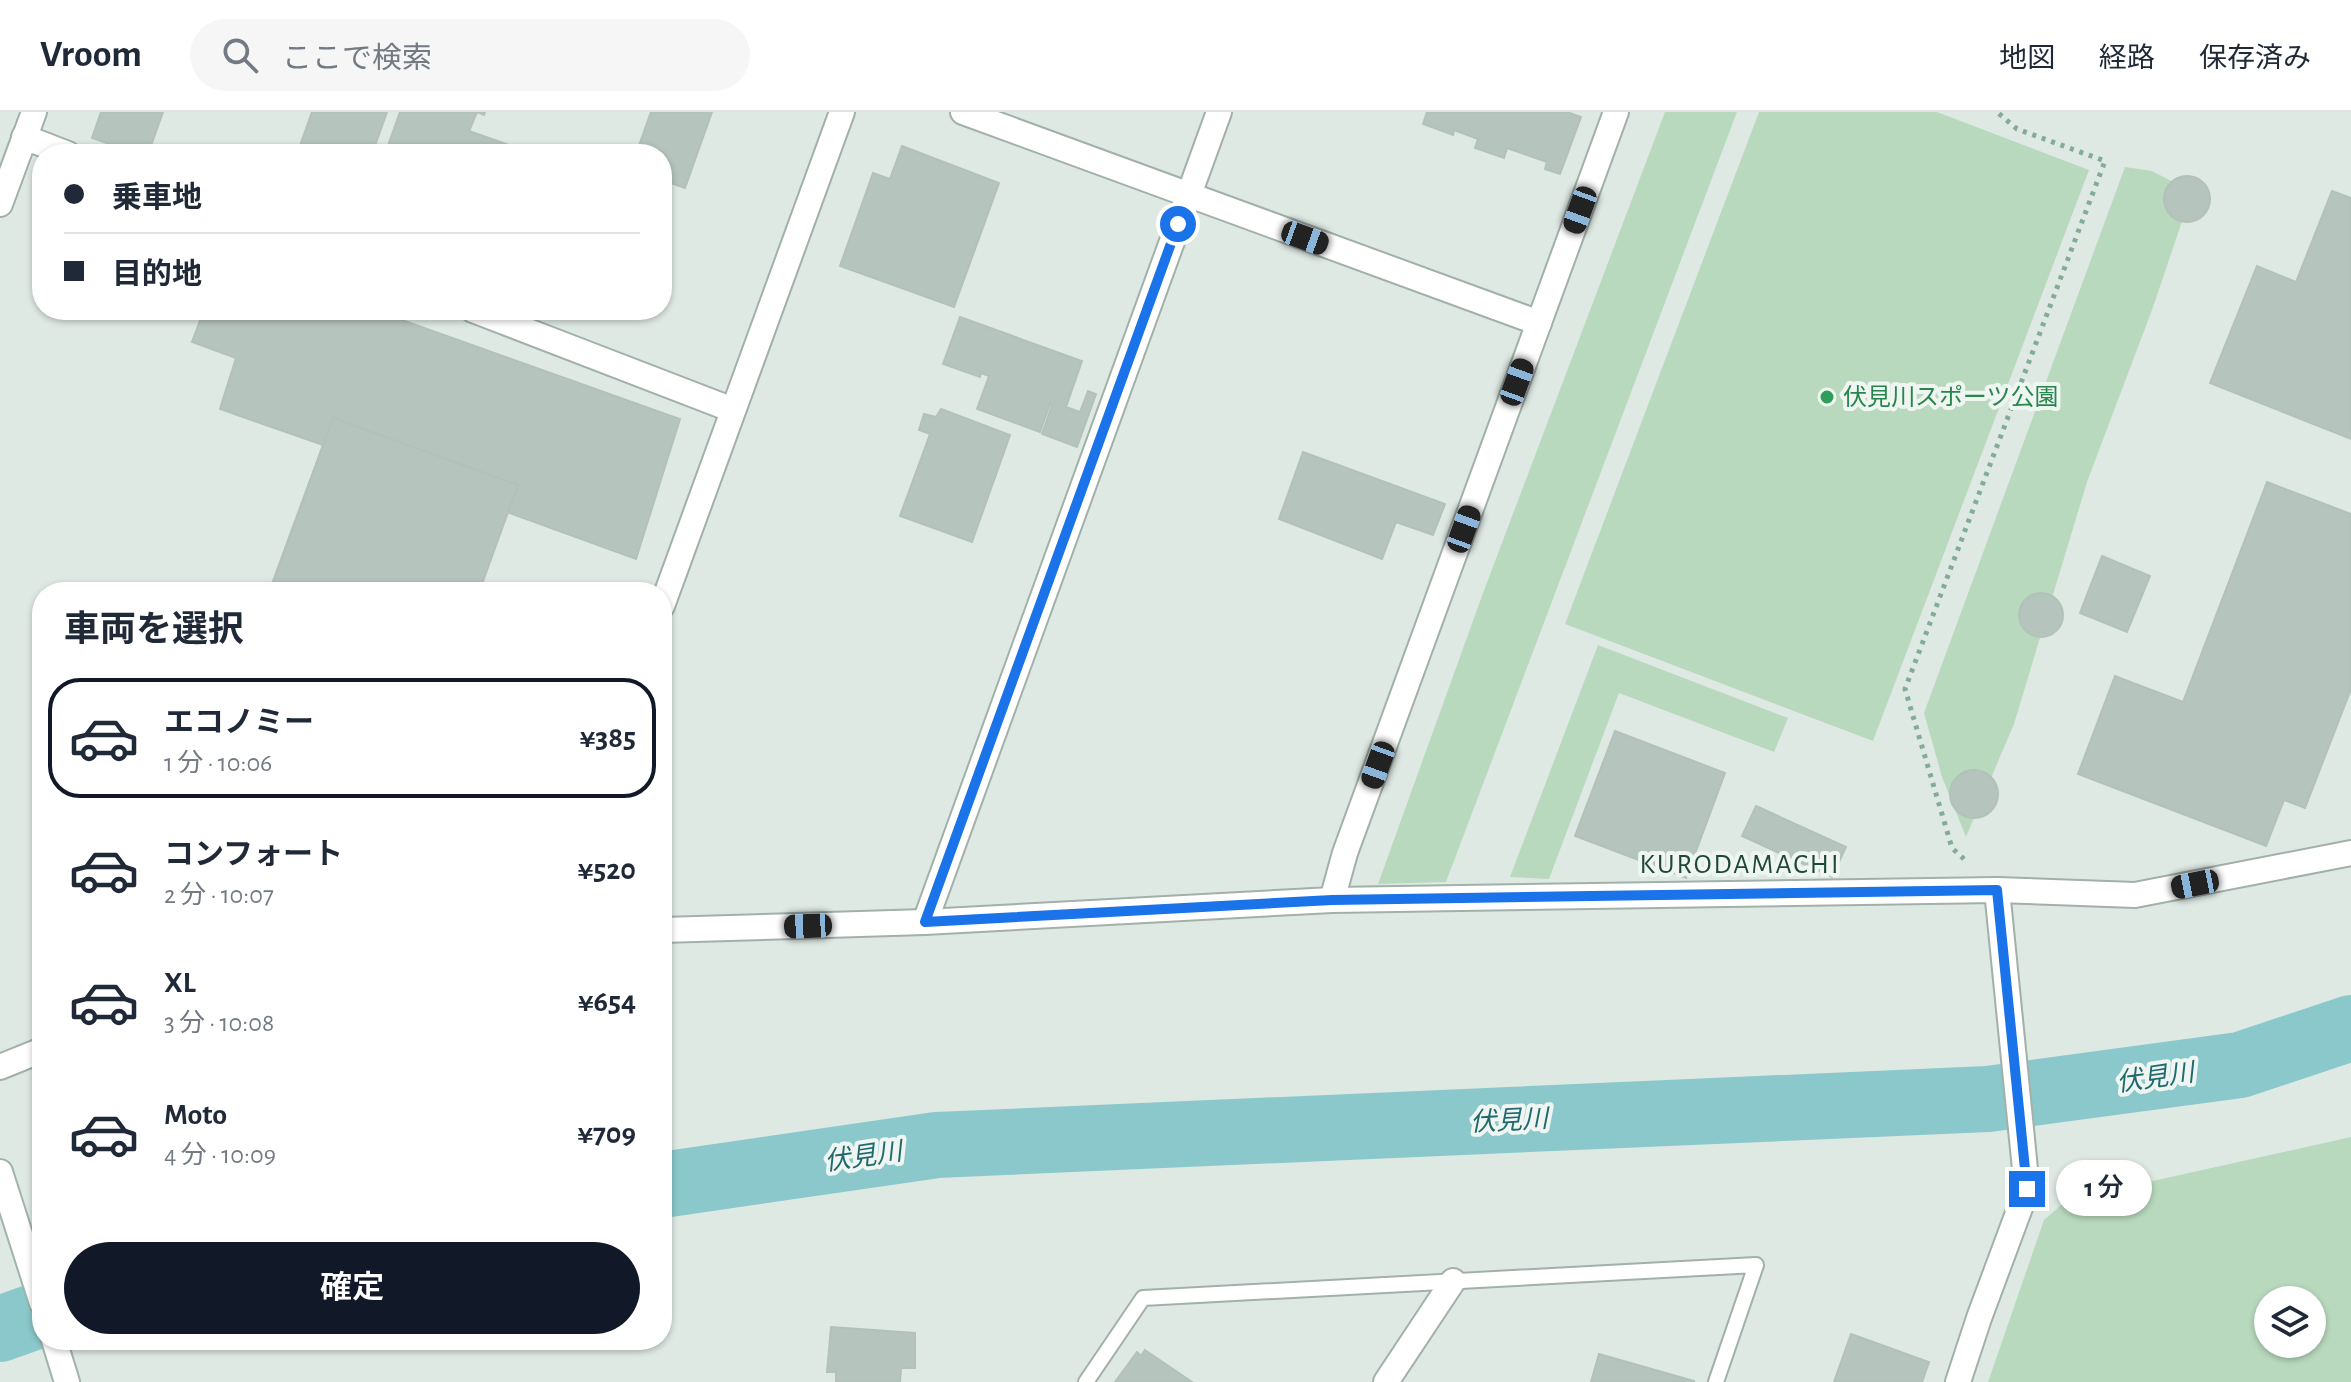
<!DOCTYPE html>
<html lang="ja">
<meta charset="utf-8">
<style>
:root{--surface:#fff;--page:#f6f6f7;--text:#1f2937;--muted:#747a83;--line:#e0e1e3;--accent:#111827}
body{margin:0;font-family:"Alegreya Sans","Noto Sans JP",sans-serif;background:var(--page);color:var(--text);height:100vh;display:flex;flex-direction:column;font-size:30px;white-space:nowrap}
*{box-sizing:border-box;margin:0}
p{font-size:26px;color:var(--muted)}
.icon{flex:none;width:44px;height:44px;fill:none;stroke:currentColor;stroke-width:2;stroke-linecap:round;stroke-linejoin:round}
.map{position:relative;flex:1;overflow:hidden}
.panel{position:absolute;left:32px;top:470px;width:640px;height:768px;display:flex;flex-direction:column;background:var(--surface);border-radius:32px;box-shadow:0 2px 6px #0004}
.panel>*{flex:none}
.hud{position:absolute;left:32px;top:32px;width:640px;height:176px;border-radius:32px;box-shadow:0 2px 6px #0004;display:grid;align-content:center;height:176px;padding:0 32px;background:var(--surface)}
.controls{position:absolute;left:2254px;top:1174px;display:grid;gap:16px}
.controls a{display:grid;place-items:center;width:72px;height:72px;border-radius:50%;background:var(--surface);box-shadow:0 2px 6px #0004;font-size:40px}
.end{position:absolute;width:36px;height:36px;margin:-18px;border:10px solid #1a73e8;background:#fff;box-shadow:0 0 0 4px #fff}
.from{border-radius:50%}
.bubble{position:absolute;height:56px;border-radius:28px;background:var(--surface);box-shadow:0 2px 6px #0004;font-size:26px;font-weight:600;line-height:56px;text-align:center}
.car{position:absolute;width:24px;height:48px;margin:-24px -12px;border-radius:10px;box-shadow:0 0 6px 2px #0007;background:linear-gradient(#222 24%,#8ab4d8 0 40%,#222 0 76%,#8ab4d8 0 86%,#222 0)}
.hud b{display:flex;align-items:center;gap:28px;height:76px;font-size:30px}
.hud b+b{border-top:2px solid var(--line)}
.hud i{width:20px;height:20px;background:var(--text)}
ul{padding:0;list-style:none}
li{display:flex;align-items:center;gap:24px;height:120px;margin:0 16px 12px;padding:0 16px;border:4px solid transparent;border-radius:32px}
li div{flex:1}
li b{display:block;font-size:30px}
li em{font-style:normal;font-weight:600}
li.active{border-color:var(--accent)}
li>.icon{width:72px;height:72px;stroke-width:1.5}
h2{padding:0 32px;font-size:36px;line-height:96px}
.action{display:flex;gap:16px;margin-top:auto;padding:16px 32px}
.action a{flex:1;height:92px;border-radius:48px;background:var(--accent);color:#fff;font-size:32px;font-weight:600;line-height:92px;text-align:center}
header{display:flex;align-items:center;gap:48px;box-sizing:border-box;height:112px;padding:0 40px;background:var(--surface);border-bottom:2px solid var(--line)}
header strong{font-size:38px}
nav{display:flex;gap:44px;margin-inline-start:auto;font-size:28px}
.search{width:560px;height:72px;background:var(--page);display:flex;align-items:center;gap:20px;box-sizing:border-box;padding:0 28px;border-radius:44px;color:var(--muted);font-size:30px}
.map>svg:first-child{display:block}
</style>
<header>
<strong>Vroom</strong>
<div class="search"><svg class="icon" aria-label="search" viewBox="0 0 24 24"><circle cx="10" cy="10" r="6"/><path d="M15 15l6 6"/></svg>ここで検索</div>
<nav><a>地図</a><a>経路</a><a>保存済み</a></nav>
</header>
<div class="map">
<svg width="2351" height="1270" viewBox="0 0 2351 1270">
<rect width="100%" height="100%" fill="#dfe9e4"/>
<g fill="#b9d9be" fill-rule="evenodd">
<polygon points="1665,0 1737,0 1446,770 1378,772 1483,481"/>
<polygon points="1759,0 1937,0 2089,58 1873,629 1565,512"/>
<polygon points="2125,55 2152,59 2192,80 2152,198 2087,370 2014,612 1966,725 1942,665 1924,601"/>
<polygon points="1598,533 1788,606 1774,640 1619,581 1549,767 1510,765"/>
<path d="M2351,1025v245h-363l56,-162 23,-20zM2268,1188h44v44h-44z"/>
</g>
<g fill="none" stroke-linecap="round" stroke-linejoin="round">
<g stroke="#8ac8cb" stroke-width="66">
<polyline points="662,1073 937,1033 1988,987 2240,953 2351,916"/>
<polyline points="0,1217 42,1202"/>
</g>
</g>
<g fill="#b5c4bc" stroke="#b2c2ba" stroke-width="2">
<polygon points="101,0 163,0 148,42 138,42 92,26"/>
<polygon points="312,0 387,0 372,42 297,42"/>
<polygon points="400,0 485,0 484,3 477,0 469,19 535,42 385,42"/>
<polygon points="651,0 712,0 685,76 662,68 662,42 636,42"/>
<polygon points="1427,0 1567,0 1581,5 1560,62 1545,57 1547,50 1507,36 1504,46 1475,36 1478,27 1454,18 1453,23 1423,12"/>
<polygon points="902,34 999,71 954,195 840,154 873,61 890,67"/>
<circle cx="2187" cy="87" r="23"/>
<polygon points="2332,79 2351,86 2351,327 2210,271 2257,154 2296,170"/>
<polygon points="204,198 374,198 680,307 636,447 507,400 479,480 269,480 323,333 220,297 236,246 192,230"/>
<polygon points="960,205 1082,249 1066,295 1080,300 1088,279 1096,282 1077,335 1042,322 1052,293 1050,292 1040,320 977,297 989,264 981,261 980,265 943,252"/>
<polygon points="941,297 1010,323 972,430 900,404 930,322 919,318 924,302 936,305"/>
<polygon points="333,306 518,373 479,480 270,480"/>
<polygon points="1303,340 1445,392 1433,423 1396,410 1382,447 1279,407"/>
<polygon points="2267,370 2351,402 2351,577 2305,696 2284,688 2266,734 2078,662 2115,564 2183,590"/>
<polygon points="2102,444 2150,464 2127,520 2080,501"/>
<circle cx="2041" cy="503" r="22"/>
<polygon points="1615,619 1725,661 1686,766 1575,724"/>
<circle cx="1974" cy="682" r="24"/>
<polygon points="1756,694 1846,735 1832,765 1742,724"/>
<polygon points="831,1215 915,1221 915,1256 901,1256 900,1270 836,1270 836,1260 827,1260"/>
<polygon points="1851,1222 1929,1250 1922,1270 1834,1270"/>
<polygon points="1145,1238 1192,1270 1115,1270 1137,1240 1141,1244"/>
<polygon points="1599,1242 1694,1269 1694,1270 1591,1270"/>
</g>
<g fill="none" stroke-linecap="round" stroke-linejoin="round">
<g stroke="#a2b0aa" stroke-width="18">
<polyline id="lane" points="1086,1270 1143,1186 1756,1153 1716,1270"/>
</g>
<g stroke="#a2b0aa" stroke-width="28">
<g id="street">
<polyline points="963,0 1539,211"/>
<polyline points="24,25 68,42"/>
<polyline points="0,92 34,0"/>
<polyline points="473,198 733,298"/>
<polyline points="662,494 842,0"/>
<polyline points="1332,788 1997,778 2135,783 2351,741"/>
<polyline points="925,810 1219,0"/>
<polyline points="662,818 925,810 1332,788 1345,741 1616,0"/>
<polyline points="0,955 42,938"/>
<polyline points="1386,1270 1453,1169"/>
<polyline points="1958,1270 1979,1206 2027,1077 1997,778"/>
</g>
</g>
<g stroke="#9fb4aa" stroke-width="28">
<g id="secondary">
<polyline points="0,1060 42,1191"/>
<polyline points="54,1228 67,1270"/>
</g>
</g>
<polyline stroke="#82ab9a" stroke-width="5" stroke-dasharray="4 6" stroke-linecap="butt" points="1964,747 1952,736 1905,577 2105,49 2017,17 1997,0"/>
<use href="#lane" stroke="#fff" stroke-width="14"/>
<use href="#street" stroke="#fff" stroke-width="24"/>
<use href="#secondary" stroke="#fff" stroke-width="24"/>
</g>
<g fill="none" stroke-linecap="round" stroke-linejoin="round">
<polyline stroke="#1a73e8" stroke-width="10" points="1178,112 925,810 1332,788 1997,778 2027,1077"/>
</g>
<circle fill="#2e9e5b" stroke="#eff6f2" stroke-width="3" cx="1827" cy="285" r="8"/>
<g text-anchor="middle" stroke-width="8" stroke-linejoin="round" paint-order="stroke">
<g font-size="24" fill="#27864d" stroke="#eff6f2" text-anchor="start">
<text x="1843" y="293">伏見川スポーツ公園</text>
</g>
<g font-size="26" font-style="italic" fill="#206a6f" stroke="#eff6f2">
<text transform="translate(2155 965) rotate(-8)" y="9">伏見川</text>
<text transform="translate(1509 1008) rotate(-3)" y="9">伏見川</text>
<text transform="translate(863 1044) rotate(-8)" y="9">伏見川</text>
</g>
<g font-size="28" letter-spacing="2" fill="#1f483a" stroke="#eff6f2">
<text x="1740" y="761">KURODAMACHI</text>
</g>
</g>
</svg>
<div class="controls">
<a><svg class="icon" aria-label="layers" viewBox="0 0 24 24"><path d="M12 4l9 5-9 5-9-5zM3 14l9 5 9-5"/></svg></a>
</div>
<i class="end from" style="left:1178px;top:112px"></i>
<i class="end" style="left:2027px;top:1077px"></i>
<div class="bubble" style="left:2056px;top:1048px;width:96px">1 分</div>
<i class="car" style="left:1580px;top:98px;rotate:200deg"></i>
<i class="car" style="left:1305px;top:126px;rotate:110deg"></i>
<i class="car" style="left:1517px;top:270px;rotate:20deg"></i>
<i class="car" style="left:1464px;top:417px;rotate:20deg"></i>
<i class="car" style="left:1378px;top:653px;rotate:200deg"></i>
<i class="car" style="left:2195px;top:772px;rotate:259deg"></i>
<i class="car" style="left:808px;top:814px;rotate:268deg"></i>
<div class="hud">
<b><i class="from"></i>乗車地</b>
<b><i></i>目的地</b>
</div>
<section class="panel">
<h2>車両を選択</h2>
<ul>
<li class="active"><svg class="icon" aria-label="car" viewBox="0 0 24 24"><path d="M5 17H2v-5l4-1 3-4h7l3 4 3 1v5h-3M9 17h6M6 11h13"/><circle cx="7" cy="17" r="2"/><circle cx="17" cy="17" r="2"/></svg><div><b>エコノミー</b><p>1 分 · 10:06</p></div><em>¥385</em></li>
<li><svg class="icon" aria-label="car" viewBox="0 0 24 24"><path d="M5 17H2v-5l4-1 3-4h7l3 4 3 1v5h-3M9 17h6M6 11h13"/><circle cx="7" cy="17" r="2"/><circle cx="17" cy="17" r="2"/></svg><div><b>コンフォート</b><p>2 分 · 10:07</p></div><em>¥520</em></li>
<li><svg class="icon" aria-label="car" viewBox="0 0 24 24"><path d="M5 17H2v-5l4-1 3-4h7l3 4 3 1v5h-3M9 17h6M6 11h13"/><circle cx="7" cy="17" r="2"/><circle cx="17" cy="17" r="2"/></svg><div><b>XL</b><p>3 分 · 10:08</p></div><em>¥654</em></li>
<li><svg class="icon" aria-label="car" viewBox="0 0 24 24"><path d="M5 17H2v-5l4-1 3-4h7l3 4 3 1v5h-3M9 17h6M6 11h13"/><circle cx="7" cy="17" r="2"/><circle cx="17" cy="17" r="2"/></svg><div><b>Moto</b><p>4 分 · 10:09</p></div><em>¥709</em></li>
</ul>
<div class="action"><a>確定</a></div>
</section>
</div>
